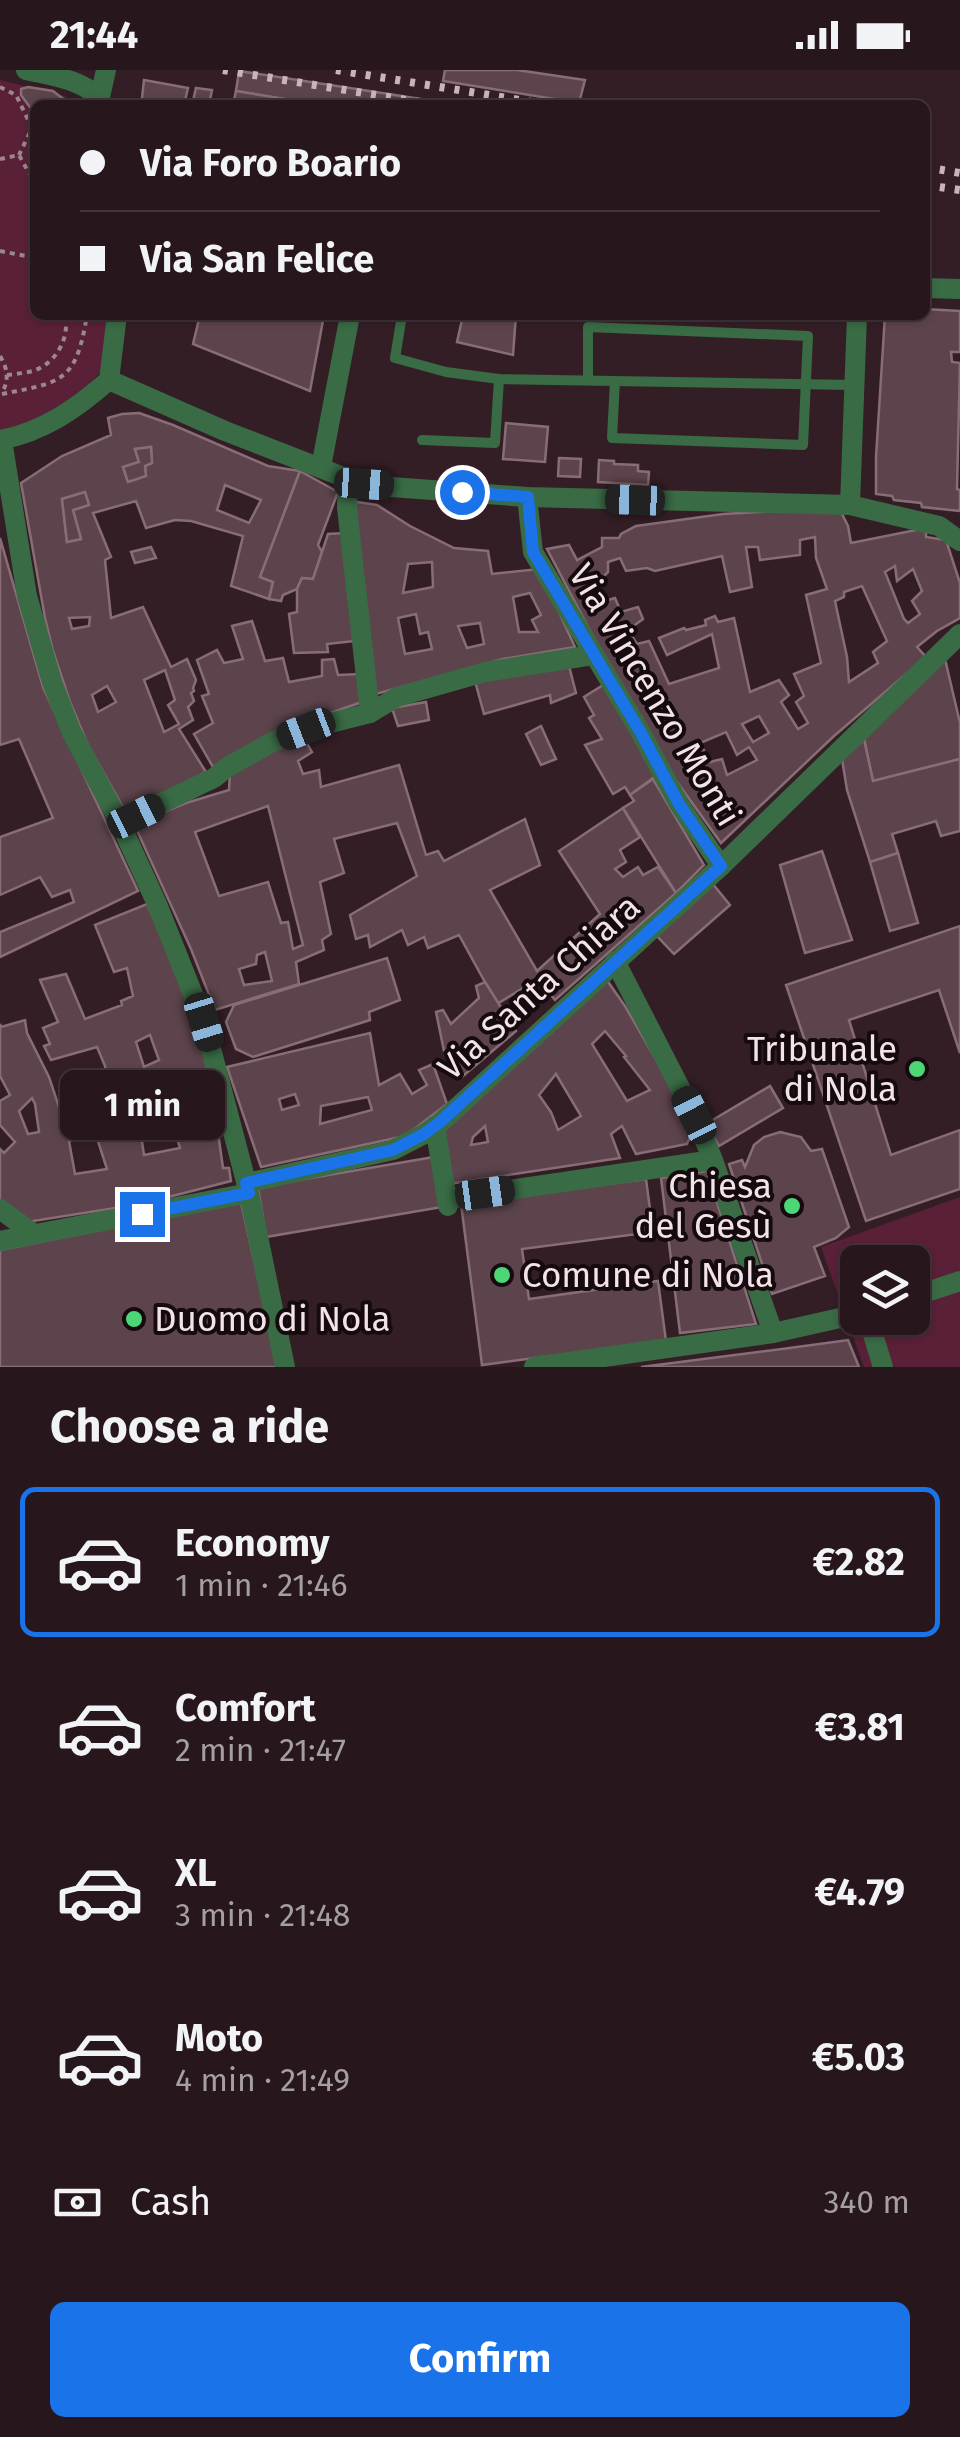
<!DOCTYPE html>
<meta charset="utf-8">
<style>
:root{--surface:#27161c;--page:#2f1f25;--text:#f1f3f6;--muted:#a49fa3;--line:#43353b;--accent:#1a73e8}
body{margin:0;font-family:"Fira Sans",sans-serif;background:var(--page);color:var(--text);height:100vh;display:flex;flex-direction:column;font-size:38px;white-space:nowrap}
*{box-sizing:border-box;margin:0}
p{font-size:32px;color:var(--muted)}
.icon{flex:none;width:55px;height:55px;fill:none;stroke:currentColor;stroke-width:2;stroke-linecap:round;stroke-linejoin:round}
.map{position:relative;height:1297px;overflow:hidden}
.details{display:flex;flex-direction:column;background:var(--surface);flex:1}
.details>*{flex:none}
.top-card{position:absolute;left:30px;top:30px;width:900px;height:220px;border-radius:15px;box-shadow:0 2px 8px #0004,0 0 0 2px var(--line);display:grid;align-content:center;height:220px;padding:0 50px;background:var(--surface)}
.fabs{position:absolute;left:840px;top:1175px;display:grid;gap:20px}
.fabs a{display:grid;place-items:center;width:90px;height:90px;border-radius:15px;background:var(--surface);box-shadow:0 2px 8px #0004,0 0 0 2px var(--line);font-size:50px}
.end{position:absolute;width:45px;height:45px;margin:-22px;border:12px solid #1a73e8;background:#fff;box-shadow:0 0 0 5px #fff}
.from{border-radius:50%}
.bubble{position:absolute;height:70px;border-radius:15px;background:var(--surface);box-shadow:0 2px 8px #0004,0 0 0 2px var(--line);font-size:32px;font-weight:700;line-height:70px;text-align:center}
.car{position:absolute;width:30px;height:60px;margin:-30px -15px;border-radius:12px;box-shadow:0 0 8px 2px #0007;background:linear-gradient(#222 24%,#8ab4d8 0 40%,#222 0 76%,#8ab4d8 0 86%,#222 0)}
.top-card b{display:flex;align-items:center;gap:35px;height:95px;font-size:38px}
.top-card b+b{border-top:2px solid var(--line)}
.top-card i{width:25px;height:25px;background:var(--text)}
ul{padding:0;list-style:none}
li{display:flex;align-items:center;gap:30px;height:150px;margin:0 20px 15px;padding:0 30px;border:5px solid transparent;border-radius:15px}
li div{flex:1}
li b{display:block;font-size:38px}
li em{font-style:normal;font-weight:700}
li.selected{border-color:var(--accent)}
li>.icon{width:90px;height:90px;stroke-width:1.5}
h2{padding:0 50px;font-size:45px;line-height:120px}
.pay{display:flex;align-items:center;gap:25px;height:110px;padding:0 50px;font-size:38px}
.pay p{margin-inline-start:auto}
.action{display:flex;gap:20px;margin-top:auto;padding:20px 50px}
.action a{flex:1;height:115px;border-radius:15px;background:var(--accent);color:#fff;font-size:40px;font-weight:700;line-height:115px;text-align:center}
.status{display:flex;justify-content:space-between;align-items:center;height:70px;padding:0 50px;background:var(--surface);direction:ltr}
.status svg{height:28px;fill:currentColor}
.map>svg:first-child{display:block}
</style>
<div class="status"><b>21:44</b><svg viewBox="0 0 49 12"><path d="M0 12V9h3v3zM5 12V6h3v6zM10 12V3h3v9zM15 12V0h3v12zM26 1h20v11H26zM47 4h2v5h-2z"/></svg></div>
<div class="map">
<svg width="960" height="1297" viewBox="0 0 960 1297">
<rect width="100%" height="100%" fill="#341e26"/>
<g fill="#5a2038" fill-rule="evenodd">
<polygon points="0,10 65,26 79,35 35,35 35,245 112,245 101,301 85,319 42,348 0,361"/>
<path d="M960,1127v170h-96l-43,-120zM858,1192h54v56h-54z"/>
</g>
<g fill="#5d444c" stroke="#886d76" stroke-width="2.5" fill-rule="evenodd">
<polygon points="445,0 517,0 585,10 579,33 443,11"/>
<polygon points="239,1 460,35 320,35 236,21"/>
<polygon points="144,10 188,18 184,35 144,35 138,33 142,28"/>
<polygon points="28,17 53,21 70,34 35,35 35,44 21,25 21,19"/>
<polygon points="196,18 212,20 209,35 192,35"/>
<polygon points="236,21 320,35 233,35"/>
<polygon points="925,239 960,241 960,282 951,282 952,292 960,293 957,419 960,420 960,441 922,437 921,433 894,430 892,426 876,424 876,387 885,245 925,245"/>
<polygon points="200,245 324,245 310,321 193,274"/>
<polygon points="463,245 516,245 513,285 457,272"/>
<path d="M139,343l34,12 95,41 32,5 -40,106 13,5 -4,17 -38,-13 12,-50 -52,-15 -16,-1 -29,8 -10,-27 -43,12 18,44 -6,3 6,58 32,-11 28,60 16,-8 9,21 -3,8 1,3 -3,2 3,8 -6,6 5,13 -14,9 27,43 -33,17 -49,20 -36,-64 -18,-43 -17,-51 -8,-33 -24,-135 41,-27 49,-21 -3,-17 14,-4zM151,377l1,16 -7,3 1,10 -18,6 -5,-15 16,-5 -4,-13zM225,415l36,15 -12,23 -32,-13zM85,422l4,13 -16,5 8,29 -14,3 -5,-43zM90,547l-1,9 -17,3 -3,-11zM165,600l10,30 -7,5 11,19 -15,8 -20,-52zM107,616l9,16 -18,10 -6,-17z"/>
<polygon points="506,353 548,357 545,392 503,389"/>
<polygon points="151,377 152,393 145,396 146,406 128,412 123,397 139,392 135,379"/>
<polygon points="559,388 581,389 580,407 558,406"/>
<polygon points="599,390 614,391 614,394 638,395 638,401 649,402 648,415 598,412"/>
<polygon points="300,401 338,422 318,475 322,482 313,509 302,508 297,519 283,525 281,531 269,529 273,512 260,507"/>
<polygon points="85,422 89,435 73,440 81,469 67,472 62,429"/>
<path d="M351,431l26,4 33,21 44,22 34,3 4,23 47,-5 36,78 -72,12 -127,35zM432,492l1,25 -30,6 5,-29zM530,523l11,22 -9,5 6,12h-19l-6,-35zM416,544l4,20 8,-2 4,17 -27,5 -7,-36zM480,553l4,21 -17,4 -9,-22z"/>
<path d="M794,440h46l8,16 3,17 75,-15v9l20,3 14,43v35l-23,13 -20,16 9,10 -92,79 -113,107 -49,-68 -66,-114 -59,-112 22,-4 8,15 25,-13v-9h17l2,-4 15,-8 87,-12zM815,467l1,21 11,31 -21,6 15,68 -27,11 10,22 -8,6 12,21 -10,6 -17,-27 8,-7 -10,-15 -29,12 -16,-74 -16,4 -3,-6 -10,4 1,5 -20,5 -2,-2 -25,10 8,17 45,-21 7,34 -50,16 -20,-43 -12,3 -9,-14 15,-11 -5,-12 -17,5 -6,-14 -7,2 -9,-13v-6l9,-9v-10l12,-4 6,13 21,-3 8,3 67,-15 8,36 22,-5 -6,-40h12l2,13 40,-5v-15zM895,496l2,15 16,-12 9,22 -10,10 8,13 -12,9 -4,-4 -19,-47zM862,516l25,55 -14,11 5,11 -29,19 -2,-25 -12,-56 9,-4v-5zM759,646l10,17 -16,9 -11,-18zM726,662l11,23 12,-8 8,13 -30,15 -5,-16 -12,3 -10,-19z"/>
<polygon points="344,463 355,571 327,574 328,582 294,583 289,544 297,542 297,519 302,508 313,509 328,464"/>
<polygon points="0,468 43,617 138,821 0,887 0,862 74,832 70,820 52,827 40,807 0,825 0,767 53,748 19,669 0,675"/>
<polygon points="151,477 156,488 135,493 131,482"/>
<polygon points="252,551 265,591 283,588 289,612 322,606 322,590 334,589 338,605 361,604 362,632 270,664 213,697 194,664 213,653 202,626 209,624 197,590 217,580 224,593 243,589 232,556"/>
<polygon points="945,589 960,653 960,689 873,711 864,669"/>
<polygon points="569,596 576,623 551,633 550,625 484,644 475,611"/>
<polygon points="608,612 657,705 630,725 625,717 613,724 585,675 602,669 589,648 594,645 584,627"/>
<polygon points="426,632 429,650 398,656 392,638"/>
<polygon points="541,656 556,689 541,695 526,664"/>
<path d="M302,665l10,17 -14,9 5,13 16,-4 2,17 78,-22 27,90 12,-4 6,10 81,-42 15,46 -50,25 47,81 63,-57 -41,-63 64,-43 17,29 -20,13 6,12 -11,7 8,8 15,-10 5,8 15,-8 18,26 -121,107 -17,-21 -41,25 -38,-69 -31,13 -4,-11 -16,8 -6,-15 -32,17 -2,-12 -12,4 -6,-24 67,-39 -20,-53 -63,16 10,34 -24,9 11,52 -9,6 2,10 -28,12 3,22 -84,26 -24,-61 -57,-125 52,-21 43,-13 1,-19zM268,736l35,139 -10,4 -5,-27 -7,1 -13,-41 -49,14 -24,-64zM265,882l7,29 -28,4 -5,-16 17,-5 1,-9z"/>
<polygon points="864,669 873,711 960,689 960,761 941,766 936,751 892,764 898,783 870,792 847,720 842,689"/>
<polygon points="653,709 704,795 676,823 623,738 634,731 630,725"/>
<polygon points="822,781 852,870 805,883 780,795"/>
<polygon points="898,783 918,853 890,861 870,792"/>
<polygon points="712,813 730,835 674,884 657,866"/>
<path d="M147,834l24,50 32,96 10,47 10,71h6l2,13 -90,23 -114,18 -27,-21v-52l4,4 11,-11 -15,-17v-24l10,-6 -10,-19v-52l1,3 24,-7 2,13 22,44 12,36 118,-24 -4,-8 -18,6 -2,-3 -47,5 -3,-23 -8,-19 -46,13 -7,-14 6,-2 -7,-16 15,-6 -18,-42 26,-6 19,45 37,-14 -1,-4 12,-5 -6,-28 -13,4 -19,-47zM150,965l9,25 -15,7 -8,-25zM32,1028l3,6 4,28 -11,2 -9,-23zM173,1055l7,23 -36,7 -3,-20 17,-4v-4zM96,1065l11,34 -32,5 -6,-33z"/>
<polygon points="960,856 960,983 939,920 849,950 891,1085 960,1060 960,1119 866,1151 786,915"/>
<polygon points="387,888 400,930 369,942 370,950 253,987 236,979 226,952 234,935"/>
<path d="M606,909l19,27 40,69 26,60 -4,9 -51,10 -14,-28 -11,8 9,24 -171,26 -8,-53zM605,961l21,25 -2,1 26,33 -23,11 -35,-57zM556,1004l25,42 -23,14 -7,-18 -12,-17zM485,1056l3,16 -17,3 2,-8z"/>
<polygon points="485,912 516,961 463,1006 445,986 436,942 443,940 451,954 479,928 476,916"/>
<path d="M370,963l9,52 21,-11 12,20 15,-9 -8,-15 14,-6 14,40 -42,32 -144,31 -34,-100zM295,1024l4,11 -17,5 -3,-11zM368,1027l4,13 -52,14 1,-18z"/>
<polygon points="770,1016 783,1038 719,1076 706,1054"/>
<polygon points="780,1062 801,1067 811,1081 822,1079 849,1157 836,1168 814,1177 825,1206 772,1224 729,1094 742,1090 745,1097 754,1075 764,1067"/>
<polygon points="434,1087 442,1137 266,1167 258,1117"/>
<polygon points="707,1101 756,1254 680,1263 661,1108"/>
<polygon points="646,1109 653,1162 522,1179 529,1229 658,1211 666,1271 482,1295 461,1134"/>
<polygon points="241,1132 278,1297 0,1297 0,1180"/>
<polygon points="848,1270 859,1297 641,1297 782,1279"/>
</g>
<g fill="none" stroke-linecap="round" stroke-linejoin="round">
<g stroke="#9b888e" stroke-width="4" stroke-dasharray="5 5" stroke-linecap="butt">
<polyline points="0,17 16,25 32,58 19,85"/>
<polyline points="0,89 19,85 35,114"/>
<polyline points="35,133 35,147"/>
<polyline points="0,181 31,187 35,195"/>
<polyline points="31,187 35,178"/>
<path d="M0,286c8,13 9,24 2,37"/>
<path d="M7,305c9,-1 18,-2 26,-4 24,-8 37,-34 32,-56"/>
<path d="M2,324c61,-12 74,-12 85,-79"/>
</g>
<g stroke="#396b45" stroke-width="10">
<polyline points="402,245 395,288 446,302 499,309 854,315"/>
<polyline points="588,310 588,257 808,266 803,375 612,368 615,311"/>
<polyline points="422,370 495,373 499,309"/>
</g>
<g stroke="#396b45" stroke-width="20">
<path d="M26,0c25,6 65,10 77,35"/>
<polyline points="100,27 106,0"/>
<polyline points="925,218 960,219"/>
<polyline points="109,310 225,361 364,415 527,427 850,435 939,456 960,471"/>
<path d="M0,370c43,-8 76,-31 109,-60l8,-65"/>
<polyline points="2,370 27,526 52,612 71,661 120,753 157,834 204,952 249,1123 285,1297"/>
<polyline points="321,397 350,245"/>
<polyline points="348,409 347,438 370,643"/>
<polyline points="527,427 533,482 641,663 679,734 721,796"/>
<polyline points="850,435 857,245"/>
<polyline points="120,753 214,708 226,698 272,672 306,659 370,643 397,627 485,602 593,585"/>
<polyline points="615,891 694,1045 713,1090 773,1263"/>
<polyline points="435,1056 448,1136"/>
<polyline points="247,1113 393,1080 424,1064 440,1053 721,796 960,564"/>
<polyline points="447,1129 713,1090"/>
<polyline points="0,1139 34,1164"/>
<polyline points="0,1171 249,1123"/>
<polyline points="912,1227 960,1211"/>
<polyline points="868,1248 883,1297"/>
<polyline points="534,1297 773,1263 858,1244"/>
</g>
<g stroke="#c7b5bb" stroke-width="8" stroke-dasharray="5 10" stroke-linecap="butt">
<polyline points="223,0 437,35"/>
<polyline points="336,0 550,35"/>
<polyline points="925,97 960,103"/>
<polyline points="925,115 960,120"/>
</g>
</g>
<g fill="none" stroke-linecap="round" stroke-linejoin="round">
<polyline stroke="#1a73e8" stroke-width="12" points="142,1144 249,1123 246,1113 393,1080 424,1064 440,1052 721,796 679,734 641,663 533,482 528,427 462,422"/>
</g>
<g fill="#4cd676" stroke="#150b0e" stroke-width="4">
<circle cx="917" cy="999" r="10"/>
<circle cx="792" cy="1136" r="10"/>
<circle cx="502" cy="1205" r="10"/>
<circle cx="134" cy="1249" r="10"/>
</g>
<g text-anchor="middle" stroke-width="8" stroke-linejoin="round" paint-order="stroke">
<g font-size="35" fill="#f3e3e8" stroke="#150b0e">
<text transform="translate(655 625) rotate(59)" y="12">Via Vincenzo Monti</text>
<text transform="translate(539 917) rotate(-42)" y="12">Via Santa Chiara</text>
</g>
<g font-size="35" fill="#f3e3e8" stroke="#150b0e" text-anchor="end">
<text x="897" y="991">Tribunale<tspan x="897" dy="40">di Nola</tspan></text>
<text x="772" y="1128">Chiesa<tspan x="772" dy="40">del Gesù</tspan></text>
<text x="522" y="1217" text-anchor="start">Comune di Nola</text>
<text x="154" y="1261" text-anchor="start">Duomo di Nola</text>
</g>
</g>
</svg>
<div class="fabs">
<a><svg class="icon" aria-label="layers" viewBox="0 0 24 24"><path d="M12 4l9 5-9 5-9-5zM3 14l9 5 9-5"/></svg></a>
</div>
<i class="end from" style="left:462px;top:422px"></i>
<i class="end" style="left:142px;top:1144px"></i>
<div class="bubble" style="left:60px;top:1000px;width:165px">1 min</div>
<i class="car" style="left:364px;top:414px;rotate:94deg"></i>
<i class="car" style="left:635px;top:430px;rotate:272deg"></i>
<i class="car" style="left:306px;top:659px;rotate:249deg"></i>
<i class="car" style="left:136px;top:746px;rotate:64deg"></i>
<i class="car" style="left:204px;top:952px;rotate:163deg"></i>
<i class="car" style="left:694px;top:1045px;rotate:333deg"></i>
<i class="car" style="left:485px;top:1123px;rotate:82deg"></i>
<div class="top-card">
<b><i class="from"></i>Via Foro Boario</b>
<b><i></i>Via San Felice</b>
</div>
</div>
<section class="details">
<h2>Choose a ride</h2>
<ul>
<li class="selected"><svg class="icon" aria-label="car" viewBox="0 0 24 24"><path d="M5 17H2v-5l4-1 3-4h7l3 4 3 1v5h-3M9 17h6M6 11h13"/><circle cx="7" cy="17" r="2"/><circle cx="17" cy="17" r="2"/></svg><div><b>Economy</b><p>1 min · 21:46</p></div><em>€2.82</em></li>
<li><svg class="icon" aria-label="car" viewBox="0 0 24 24"><path d="M5 17H2v-5l4-1 3-4h7l3 4 3 1v5h-3M9 17h6M6 11h13"/><circle cx="7" cy="17" r="2"/><circle cx="17" cy="17" r="2"/></svg><div><b>Comfort</b><p>2 min · 21:47</p></div><em>€3.81</em></li>
<li><svg class="icon" aria-label="car" viewBox="0 0 24 24"><path d="M5 17H2v-5l4-1 3-4h7l3 4 3 1v5h-3M9 17h6M6 11h13"/><circle cx="7" cy="17" r="2"/><circle cx="17" cy="17" r="2"/></svg><div><b>XL</b><p>3 min · 21:48</p></div><em>€4.79</em></li>
<li><svg class="icon" aria-label="car" viewBox="0 0 24 24"><path d="M5 17H2v-5l4-1 3-4h7l3 4 3 1v5h-3M9 17h6M6 11h13"/><circle cx="7" cy="17" r="2"/><circle cx="17" cy="17" r="2"/></svg><div><b>Moto</b><p>4 min · 21:49</p></div><em>€5.03</em></li>
</ul>
<div class="pay"><svg class="icon" aria-label="cash" viewBox="0 0 24 24"><path d="M3 7h18v10H3z"/><circle cx="12" cy="12" r="2"/></svg>Cash<p>340 m</p></div>
<div class="action"><a>Confirm</a></div>
</section>
